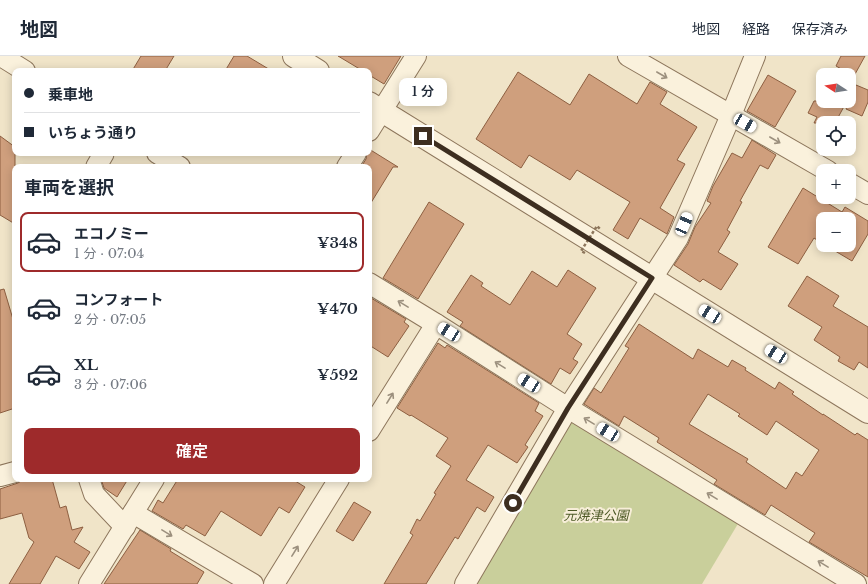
<!DOCTYPE html>
<html lang="ja">
<meta charset="utf-8">
<style>
:root{--surface:#fff;--page:#f6f6f7;--text:#1f2937;--muted:#747a83;--line:#e0e1e3;--accent:#9e2a2b}
body{margin:0;font-family:"Libre Baskerville","Noto Sans JP",serif;background:var(--page);color:var(--text);height:100vh;display:flex;flex-direction:column;font-size:15px;white-space:nowrap}
*{box-sizing:border-box;margin:0}
p{font-size:13px;color:var(--muted)}
.icon{flex:none;width:22px;height:22px;fill:none;stroke:currentColor;stroke-width:2;stroke-linecap:round;stroke-linejoin:round}
.map{position:relative;flex:1;overflow:hidden}
.details{position:absolute;left:12px;top:108px;width:360px;height:318px;display:flex;flex-direction:column;background:var(--surface);border-radius:8px;box-shadow:0 2px 10px #0003}
.details>*{flex:none}
.banner{position:absolute;left:12px;top:12px;width:360px;height:88px;border-radius:8px;box-shadow:0 2px 10px #0003;display:grid;align-content:center;height:88px;padding:0 12px;background:var(--surface)}
.needle{width:26px;rotate:282deg}
.buttons{position:absolute;left:816px;top:12px;display:grid;gap:8px}
.buttons a{display:grid;place-items:center;width:40px;height:40px;border-radius:8px;background:var(--surface);box-shadow:0 2px 10px #0003;font-size:20px}
.end{position:absolute;width:18px;height:18px;margin:-9px;border:5px solid #3d2e20;background:#fff;box-shadow:0 0 0 2px #fff}
.from{border-radius:50%}
.bubble{position:absolute;height:28px;border-radius:8px;background:var(--surface);box-shadow:0 2px 10px #0003;font-size:13px;font-weight:600;line-height:28px;text-align:center}
.car{position:absolute;width:12px;height:24px;margin:-12px -6px;border-radius:5px;box-shadow:0 0 3px 1px #0007;background:linear-gradient(#fff 24%,#345 0 40%,#fff 0 76%,#345 0 86%,#fff 0)}
.banner b{display:flex;align-items:center;gap:14px;height:38px;font-size:15px}
.banner b+b{border-top:1px solid var(--line)}
.banner i{width:10px;height:10px;background:var(--text)}
ul{padding:0;list-style:none}
li{display:flex;align-items:center;gap:12px;height:60px;margin:0 8px 6px;padding:0 4px;border:2px solid transparent;border-radius:8px}
li div{flex:1}
li b{display:block;font-size:15px}
li em{font-style:normal;font-weight:600}
li.on{border-color:var(--accent)}
li>.icon{width:36px;height:36px;stroke-width:1.5}
h2{padding:0 12px;font-size:18px;line-height:48px}
.cta{display:flex;gap:8px;margin-top:auto;padding:8px 12px}
.cta a{flex:1;height:46px;border-radius:8px;background:var(--accent);color:#fff;font-size:16px;font-weight:600;line-height:46px;text-align:center}
header{display:flex;align-items:center;gap:24px;box-sizing:border-box;height:56px;padding:0 20px;background:var(--surface);border-bottom:1px solid var(--line)}
header strong{font-size:19px}
nav{display:flex;gap:22px;margin-inline-start:auto;font-size:14px}
.map>svg:first-child{display:block}
</style>
<header>
<strong>地図</strong>
<nav><a>地図</a><a>経路</a><a>保存済み</a></nav>
</header>
<div class="map">
<svg width="868" height="528" viewBox="0 0 868 528">
<rect width="100%" height="100%" fill="#f0e4c8"/>
<polygon fill="#c9cf9b" points="570,364 739,466 702,528 475,528"/>
<g fill="#cf9f7d" stroke="#8d5f41" fill-rule="evenodd">
<polygon points="141,0 174,0 165,15 132,15"/>
<polygon points="234,0 247,0 272,15 225,15"/>
<polygon points="338,0 401,0 384,28 369,19 369,15 363,15"/>
<polygon points="841,0 865,0 854,20 836,10"/>
<polygon points="518,16 570,49 589,18 637,48 650,26 667,36 660,48 697,71 677,104 685,108 660,152 674,161 667,178 640,162 628,183 613,174 630,146 577,114 570,124 529,99 521,112 476,83"/>
<polygon points="768,19 796,35 775,71 747,55"/>
<polygon points="856,29 868,34 868,46 862,60 846,53"/>
<polygon points="814,45 847,45 835,67 814,67 817,61 808,57"/>
<polygon points="0,80 15,91 15,168 0,159"/>
<polygon points="752,84 776,99 768,113 760,109 740,145 742,146 727,174 730,176 718,196 738,208 721,234 703,223 700,226 674,209 688,188 695,171 711,147 707,145 713,130 732,97 742,102"/>
<polygon points="369,93 398,111 393,111 369,150 369,111 361,111 366,103 367,97 369,97"/>
<polygon points="803,132 842,156 845,151 868,165 868,178 852,205 825,189 849,189 849,163 823,163 823,188 814,182 798,208 768,191"/>
<polygon points="429,146 464,168 418,243 383,222"/>
<polygon points="568,214 596,232 567,278 582,288 573,303 578,306 570,318 560,312 551,328 460,270 463,266 447,256 471,219 483,227 481,230 510,249 532,215 557,231"/>
<polygon points="807,220 839,240 833,250 868,271 868,312 859,306 854,314 838,305 840,301 814,284 822,271 788,250"/>
<polygon points="4,233 15,270 15,352 0,357 0,234"/>
<polygon points="371,242 406,263 404,266 409,270 388,301 369,289 369,244"/>
<path d="M639,268l54,35 5,-10 30,18 4,-7 14,8 -1,2 30,19 4,-7 15,10 -2,2 31,21v-1l32,21 2,-2 11,7v137l-59,-35 6,-9 -44,-28 -6,10 -51,-31 3,-4 -60,-38 2,-4 -35,-22 -5,10 -35,-22 10,-16 7,5 28,-45 -4,-2zM708,338l32,20 -2,2 29,19 9,-14 43,29 -17,26 -6,-4 -10,17 -40,-27 2,-3 -59,-35z"/>
<polygon points="438,287 445,292 447,289 539,347 535,355 543,360 525,389 528,391 517,407 488,389 466,424 494,441 485,456 477,451 458,483 455,481 426,528 384,528 413,479 410,477 417,463 420,465 436,438 434,437 451,410 436,400 448,382 411,359 410,360 397,352"/>
<polygon points="24,423 52,423 60,452 66,450 72,474 83,471 74,486 90,496 79,513 56,500 40,528 9,528 34,486 29,482 22,457 0,463 0,433 18,427"/>
<polygon points="101,423 128,423 117,441 104,432"/>
<polygon points="178,423 292,423 305,431 289,457 279,451 261,480 221,455 205,480 186,469 183,473 152,455 158,444 163,447"/>
<polygon points="354,446 371,456 353,485 336,475"/>
<polygon points="140,474 171,493 170,495 204,516 197,528 104,528"/>
</g>
<g fill="none" stroke-linecap="round" stroke-linejoin="round">
<g stroke="#8d765c" stroke-width="22">
<g id="minor">
<polyline points="1,0 25,15"/>
<polyline points="628,0 828,115"/>
<polyline points="369,75 416,0"/>
<polyline points="157,97 180,111"/>
<polyline points="96,111 104,97"/>
<polyline points="347,111 356,97"/>
<polyline points="849,127 868,138"/>
<polyline points="369,227 436,268 568,352 856,528"/>
<polyline points="369,375 436,268"/>
<polyline points="0,420 15,416"/>
<polyline points="89,423 94,438 125,471"/>
<polyline points="133,457 253,528"/>
<polyline points="89,528 154,423"/>
<polyline points="274,528 339,423"/>
<polyline points="465,528 568,352 678,182 731,59 755,0"/>
</g>
</g>
<g stroke="#8d765c" stroke-width="24">
<g id="tertiary">
<polyline points="294,0 318,15"/>
<polyline points="369,47 868,356"/>
</g>
</g>
<use href="#minor" stroke="#faf1dc" stroke-width="20"/>
<use href="#tertiary" stroke="#faf1dc" stroke-width="22"/>
<polyline stroke="#8d765c" stroke-width="2.5" stroke-dasharray="3 2" stroke-linecap="butt" points="585,197 581,195 597,170 600,173"/>
</g>
<defs><path id="oneway-shaft" d="M-6 0H5M1.5-3L5.5 0L1.5 3" fill="none" stroke-width="1.6" stroke-linecap="round" stroke-linejoin="round"/></defs>
<g stroke="#9c907e">
<use href="#oneway-shaft" transform="translate(662 19) rotate(30)"/>
<use href="#oneway-shaft" transform="translate(775 84) rotate(30)"/>
<use href="#oneway-shaft" transform="translate(403 248) rotate(-149)"/>
<use href="#oneway-shaft" transform="translate(500 309) rotate(-148)"/>
<use href="#oneway-shaft" transform="translate(390 342) rotate(-58)"/>
<use href="#oneway-shaft" transform="translate(589 365) rotate(-149)"/>
<use href="#oneway-shaft" transform="translate(712 440) rotate(-149)"/>
<use href="#oneway-shaft" transform="translate(167 477) rotate(31)"/>
<use href="#oneway-shaft" transform="translate(295 495) rotate(-58)"/>
<use href="#oneway-shaft" transform="translate(823 508) rotate(-149)"/>
</g>
<g fill="none" stroke-linecap="round" stroke-linejoin="round">
<polyline stroke="#3d2e20" stroke-width="5" points="423,80 652,222 568,352 513,447"/>
</g>
<g text-anchor="middle" stroke-width="4" stroke-linejoin="round" paint-order="stroke">
<g font-size="13" font-style="italic" fill="#4d5a26" stroke="#f7eed8">
<text x="596" y="464">元焼津公園</text>
</g>
</g>
</svg>
<div class="buttons">
<a><svg class="needle" viewBox="-14 -14 28 28"><path d="M0-13l5 13h-10z" fill="#e53935"/><path d="M0 13l5-13h-10z" fill="#747a83"/></svg></a>
<a><svg class="icon" aria-label="locate" viewBox="0 0 24 24"><circle cx="12" cy="12" r="6"/><path d="M12 2v4M12 18v4M2 12h4M18 12h4"/></svg></a>
<a>+</a>
<a>−</a>
</div>
<i class="end from" style="left:513px;top:447px"></i>
<i class="end" style="left:423px;top:80px"></i>
<div class="bubble" style="left:399px;top:22px;width:48px">1 分</div>
<i class="car" style="left:745px;top:67px;rotate:120deg"></i>
<i class="car" style="left:684px;top:168px;rotate:23deg"></i>
<i class="car" style="left:710px;top:258px;rotate:302deg"></i>
<i class="car" style="left:449px;top:276px;rotate:302deg"></i>
<i class="car" style="left:776px;top:298px;rotate:302deg"></i>
<i class="car" style="left:529px;top:327px;rotate:302deg"></i>
<i class="car" style="left:608px;top:376px;rotate:301deg"></i>
<div class="banner">
<b><i class="from"></i>乗車地</b>
<b><i></i>いちょう通り</b>
</div>
<section class="details">
<h2>車両を選択</h2>
<ul>
<li class="on"><svg class="icon" aria-label="car" viewBox="0 0 24 24"><path d="M5 17H2v-5l4-1 3-4h7l3 4 3 1v5h-3M9 17h6M6 11h13"/><circle cx="7" cy="17" r="2"/><circle cx="17" cy="17" r="2"/></svg><div><b>エコノミー</b><p>1 分 · 07:04</p></div><em>¥348</em></li>
<li><svg class="icon" aria-label="car" viewBox="0 0 24 24"><path d="M5 17H2v-5l4-1 3-4h7l3 4 3 1v5h-3M9 17h6M6 11h13"/><circle cx="7" cy="17" r="2"/><circle cx="17" cy="17" r="2"/></svg><div><b>コンフォート</b><p>2 分 · 07:05</p></div><em>¥470</em></li>
<li><svg class="icon" aria-label="car" viewBox="0 0 24 24"><path d="M5 17H2v-5l4-1 3-4h7l3 4 3 1v5h-3M9 17h6M6 11h13"/><circle cx="7" cy="17" r="2"/><circle cx="17" cy="17" r="2"/></svg><div><b>XL</b><p>3 分 · 07:06</p></div><em>¥592</em></li>
</ul>
<div class="cta"><a>確定</a></div>
</section>
</div>
